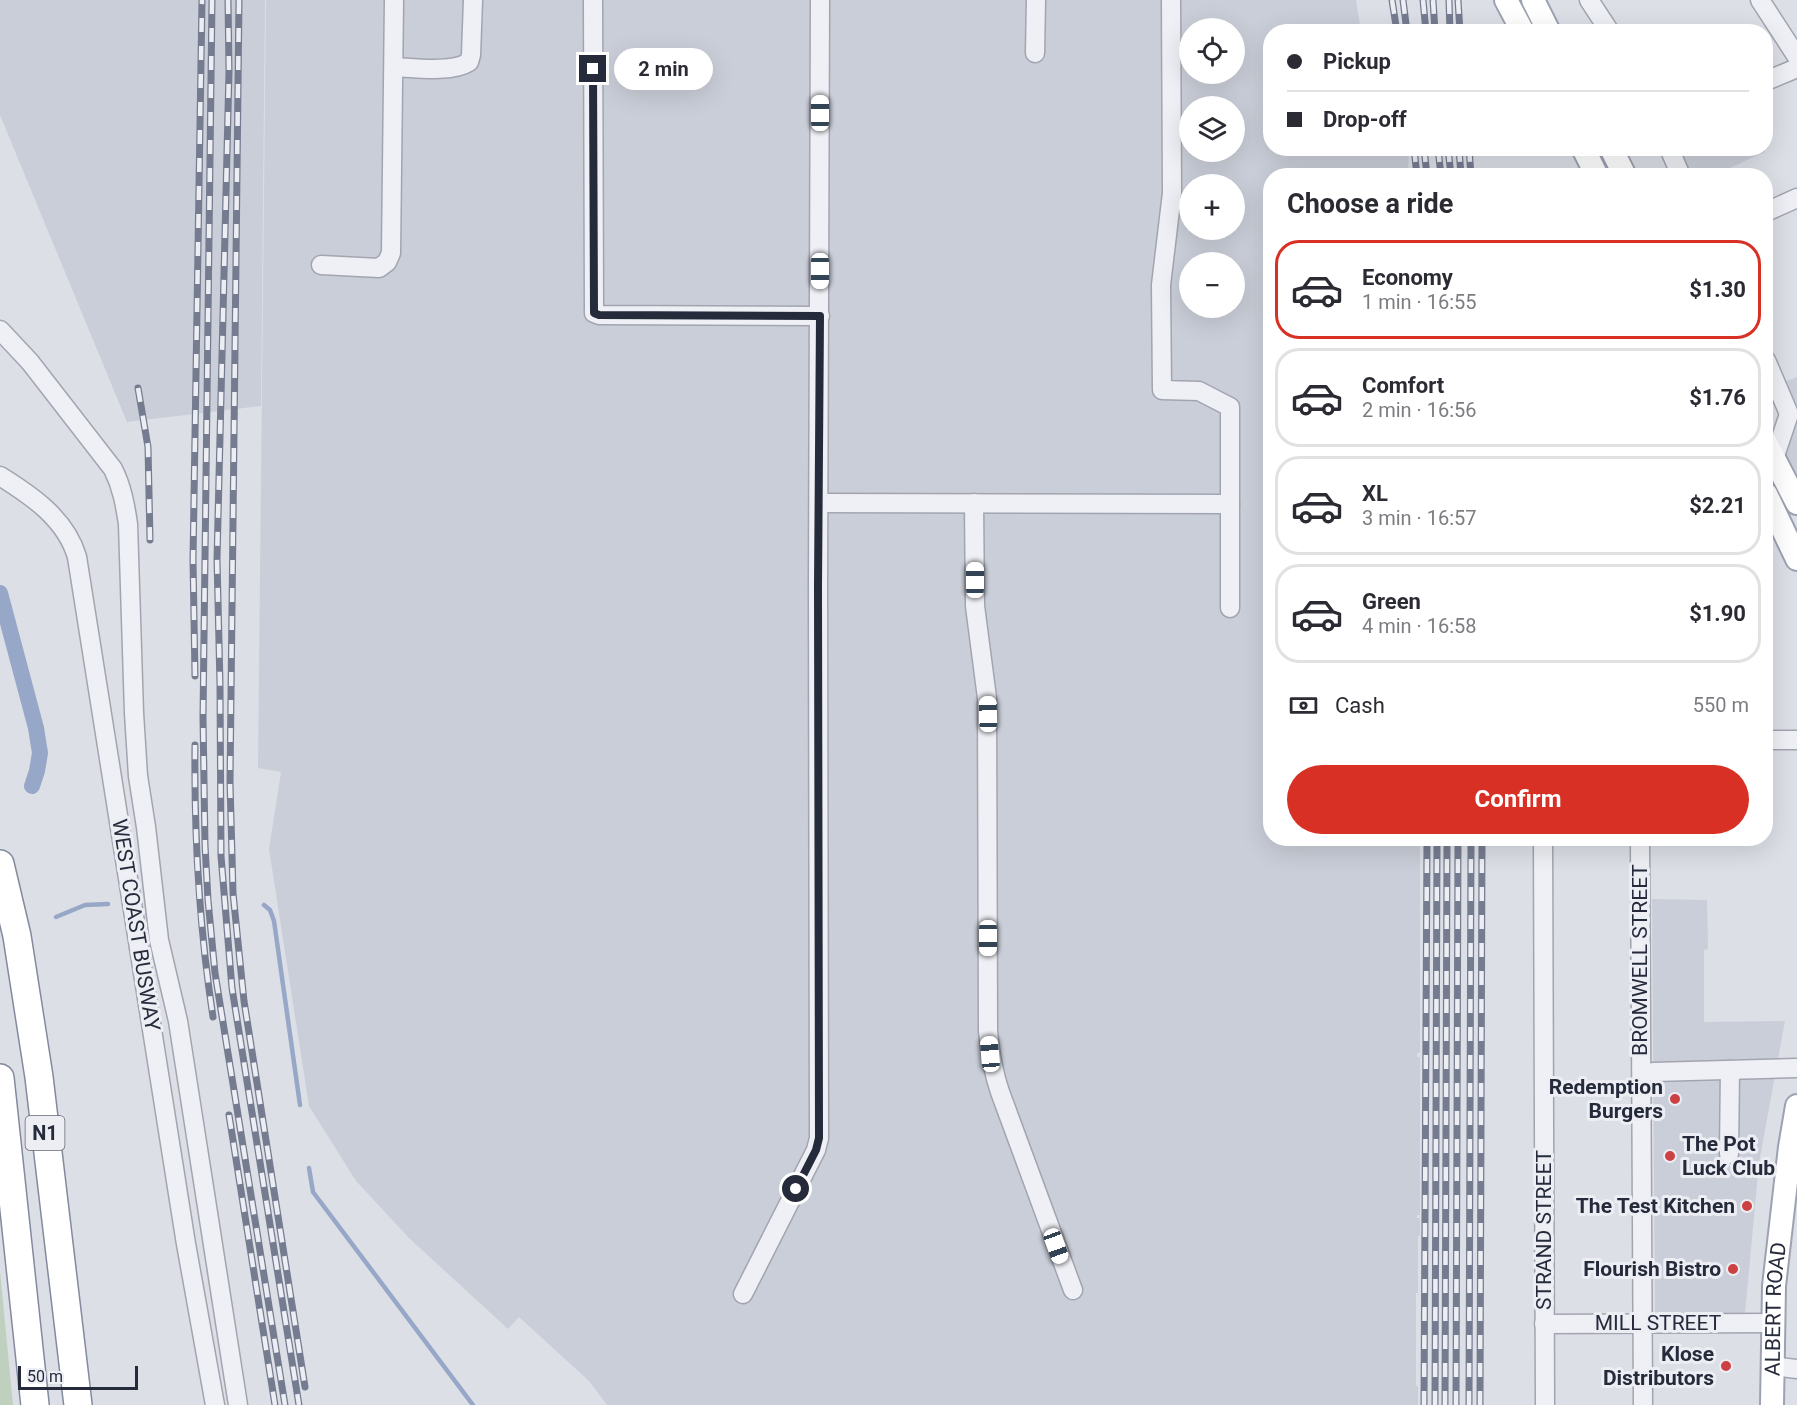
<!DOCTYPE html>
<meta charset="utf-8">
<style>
:root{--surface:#fff;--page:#f7f7f7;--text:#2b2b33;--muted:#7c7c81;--line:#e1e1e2;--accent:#d93025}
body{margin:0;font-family:Roboto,sans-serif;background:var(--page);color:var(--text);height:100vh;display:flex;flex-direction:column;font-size:22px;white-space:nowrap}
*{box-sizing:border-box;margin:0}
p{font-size:20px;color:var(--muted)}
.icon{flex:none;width:33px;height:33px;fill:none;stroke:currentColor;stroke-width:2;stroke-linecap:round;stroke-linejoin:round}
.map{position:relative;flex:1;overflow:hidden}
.drawer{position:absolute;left:1263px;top:168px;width:510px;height:678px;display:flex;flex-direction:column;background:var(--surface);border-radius:24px;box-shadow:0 6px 24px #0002}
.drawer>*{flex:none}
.banner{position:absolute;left:1263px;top:24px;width:510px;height:132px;border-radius:24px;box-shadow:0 6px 24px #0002;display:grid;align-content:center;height:132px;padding:0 24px;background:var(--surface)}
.buttons{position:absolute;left:1179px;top:18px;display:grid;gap:12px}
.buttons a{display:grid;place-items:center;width:66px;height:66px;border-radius:50%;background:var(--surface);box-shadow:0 6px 24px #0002;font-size:30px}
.scale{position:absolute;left:18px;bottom:15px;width:120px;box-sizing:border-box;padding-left:6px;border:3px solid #262b3c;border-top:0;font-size:16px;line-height:21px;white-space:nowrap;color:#262b3c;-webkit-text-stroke:4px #eceef4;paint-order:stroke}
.end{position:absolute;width:27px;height:27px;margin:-14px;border:8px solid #262b3c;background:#fff;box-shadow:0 0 0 3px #fff}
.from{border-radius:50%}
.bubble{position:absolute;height:42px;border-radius:21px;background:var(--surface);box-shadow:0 6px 24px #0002;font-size:20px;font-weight:700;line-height:42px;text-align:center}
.car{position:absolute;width:18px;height:36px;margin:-18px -9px;border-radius:8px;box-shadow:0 0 4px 2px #0007;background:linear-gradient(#fff 24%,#345 0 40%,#fff 0 76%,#345 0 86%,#fff 0)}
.banner b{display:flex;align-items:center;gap:21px;height:57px;font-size:22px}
.banner b+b{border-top:2px solid var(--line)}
.banner i{width:15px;height:15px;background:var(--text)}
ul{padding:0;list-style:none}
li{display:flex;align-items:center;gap:18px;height:99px;margin:0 12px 9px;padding:0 12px;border:3px solid var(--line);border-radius:24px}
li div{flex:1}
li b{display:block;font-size:22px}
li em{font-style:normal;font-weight:700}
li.current{border-color:var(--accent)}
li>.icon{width:54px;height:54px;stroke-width:1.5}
h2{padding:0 24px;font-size:27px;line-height:72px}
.pay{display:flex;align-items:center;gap:15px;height:66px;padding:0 24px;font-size:22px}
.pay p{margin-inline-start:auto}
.action{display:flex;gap:12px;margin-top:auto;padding:12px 24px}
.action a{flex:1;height:69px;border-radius:36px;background:var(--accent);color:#fff;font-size:24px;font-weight:700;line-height:69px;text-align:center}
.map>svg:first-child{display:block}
</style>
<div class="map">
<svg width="1797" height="1405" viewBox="0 0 1797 1405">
<rect width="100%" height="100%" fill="#dcdfe6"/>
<g fill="#caced8" fill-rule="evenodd">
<polygon points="0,0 265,0 261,406 127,422 0,115"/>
<path d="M266,0h1090l5,31 -91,1v116l139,1 -1,26 -138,1v662l150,1v214h-3v4h3v158h-3v3h3v18h-2v57h-2v93h2v19h-811l-18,-24 -70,-64 -11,12 -99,-91 -53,-57 -47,-75 -40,-257 12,-77 -23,-4zM1190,28h44v46h-44zM1190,106h44v46h-44zM1190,184h44v46h-44zM1190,262h44v46h-44z"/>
<polygon points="1763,148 1765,152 1723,171 1725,175 1681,176 1669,149"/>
<polygon points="1797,377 1797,503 1774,459 1789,414 1777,385"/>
<polygon points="1652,899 1707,900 1708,949 1704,950 1704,1022 1785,1021 1759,1163 1745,1313 1655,1313"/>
</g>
<polygon fill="#c0d0be" points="0,1271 13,1405 0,1405"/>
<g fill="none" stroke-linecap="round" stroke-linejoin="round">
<g stroke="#97a7c7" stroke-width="4.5">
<polyline points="264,905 270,910 274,921 300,1105"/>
<polyline points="56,917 85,905 108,904"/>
<polyline points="309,1168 313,1192 473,1405"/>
</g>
<polyline stroke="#97a7c7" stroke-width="16" points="0,593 36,728 40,753 37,771 32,786"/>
<g stroke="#a2a5b0" stroke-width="21">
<g id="minor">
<polyline points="593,0 594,313 599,315 820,316"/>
<polyline points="1171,0 1172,193 1161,285 1162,390 1199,391 1230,407 1230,608"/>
<polyline points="1589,0 1610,32"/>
<polyline points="1760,0 1797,57"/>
<polyline points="1035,53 1036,0"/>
<path d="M394,67c21,1 58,6 75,-5l2,-7 2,-55"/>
<polyline points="1766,81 1797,68"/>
<polyline points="1669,148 1681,176"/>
<polyline points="1766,212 1797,198"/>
<polyline points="321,265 379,268 387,262 391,253 394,0"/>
<path d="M0,330l30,32 83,107c9,18 12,35 15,55l6,189 4,63 8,51 13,113 19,81 60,384"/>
<polyline points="1766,360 1789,414 1774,459"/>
<path d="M0,476c32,20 66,43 77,81l109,687 29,161"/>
<polyline points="819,503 1230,504"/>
<path d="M974,503l1,103 12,92 1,333c2,22 5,41 12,61l73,198"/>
<polyline points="1766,740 1797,740"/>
<polyline points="1543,838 1545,1405"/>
<polyline points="1640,838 1643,1405"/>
<polyline points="1653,1072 1797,1068"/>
<polyline points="1729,1154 1730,1070"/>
<polyline points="743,1294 816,1150 819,1138 818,586 820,0"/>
<polyline points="1544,1324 1772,1323"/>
<polyline points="1772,1366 1797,1369"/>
</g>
</g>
<g stroke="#9ca2b2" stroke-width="26">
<g id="major">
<polyline points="1506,0 1523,32"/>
<polyline points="1533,0 1549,32"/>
<polyline points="1583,148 1597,176"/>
<polyline points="1611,148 1625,176"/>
<polyline points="1766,443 1797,503"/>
<polyline points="1766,494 1797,559"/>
<path id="s1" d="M1772,1405l2,-119 16,-139 7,-41"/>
</g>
</g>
<g stroke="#848a9d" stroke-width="30">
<g id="highway">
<polyline points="0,864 17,936 39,1077 78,1405"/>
<polyline points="0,1078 35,1405"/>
</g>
</g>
<use href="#minor" stroke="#eff0f5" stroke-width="18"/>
<use href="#major" stroke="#fff" stroke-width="22"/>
<use href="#highway" stroke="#fff" stroke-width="27"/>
<g stroke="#767c90" stroke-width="7">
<g id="rail">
<polyline points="212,0 203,717 205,845 208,900 215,973 285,1405"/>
<polyline points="228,0 229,71 217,559 220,685 221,856 232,988 299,1405"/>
<polyline points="239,0 230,782 233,893 244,1001 305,1387"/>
<polyline points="1392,0 1397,32"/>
<polyline points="1403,0 1407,32"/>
<polyline points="1423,0 1426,32"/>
<polyline points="1433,0 1435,32"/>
<polyline points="1449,0 1450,32"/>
<polyline points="1458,0 1460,32"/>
<polyline points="1414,148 1417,176"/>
<polyline points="1424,148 1427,176"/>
<polyline points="1438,148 1441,176"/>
<polyline points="1448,148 1451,176"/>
<polyline points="1459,148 1461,176"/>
<polyline points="1469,148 1471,176"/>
<polyline points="138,388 148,447 150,540"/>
<polyline points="195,676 193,560 202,0"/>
<path d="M195,745c-1,93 4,180 18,272"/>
<polyline points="229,1115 275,1405"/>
<polyline points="1424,1405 1427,838"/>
<polyline points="1435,1405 1437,838"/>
<polyline points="1445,1405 1447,838"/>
<polyline points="1456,1405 1458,838"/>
<polyline points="1469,1405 1471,838"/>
<polyline points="1480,1405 1482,838"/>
</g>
</g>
<use href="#rail" stroke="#eceef4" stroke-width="4.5" stroke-dasharray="14" stroke-linecap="butt"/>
</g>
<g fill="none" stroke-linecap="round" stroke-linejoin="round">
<polyline stroke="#262b3c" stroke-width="8" points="593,69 594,313 599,315 820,316 818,586 819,1138 816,1150 796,1189"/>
</g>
<g fill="#cc4142" stroke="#eceef4" stroke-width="2">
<circle cx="1675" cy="1099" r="6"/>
<circle cx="1670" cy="1156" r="6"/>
<circle cx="1747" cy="1206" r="6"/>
<circle cx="1733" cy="1269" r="6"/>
<circle cx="1726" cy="1366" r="6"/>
</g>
<g text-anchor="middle" stroke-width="6" stroke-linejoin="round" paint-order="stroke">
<rect fill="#eceef4" stroke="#616673" stroke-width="1.5" x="25.5" y="1116" width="39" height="34" rx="4.5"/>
<g font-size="20" font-weight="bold" fill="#262b3c">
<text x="45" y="1140">N1</text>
</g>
<g font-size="21" fill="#262b3c" stroke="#eceef4">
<text transform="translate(136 925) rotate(81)" y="7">WEST COAST BUSWAY</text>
<text transform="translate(1640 960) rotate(-90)" y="7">BROMWELL STREET</text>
<text transform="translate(1544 1230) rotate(-90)" y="7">STRAND STREET</text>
<text dy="7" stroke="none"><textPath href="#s1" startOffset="96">ALBERT ROAD</textPath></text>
<text x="1658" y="1330">MILL STREET</text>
</g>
<g font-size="21" font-weight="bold" fill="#262b3c" stroke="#eceef4" text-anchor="end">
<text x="1663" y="1094">Redemption<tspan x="1663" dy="24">Burgers</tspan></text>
<text x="1682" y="1151" text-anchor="start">The Pot<tspan x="1682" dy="24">Luck Club</tspan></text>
<text x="1735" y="1213">The Test Kitchen</text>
<text x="1721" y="1276">Flourish Bistro</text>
<text x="1714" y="1361">Klose<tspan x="1714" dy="24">Distributors</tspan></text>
</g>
</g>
</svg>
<div class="buttons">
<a><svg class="icon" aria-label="locate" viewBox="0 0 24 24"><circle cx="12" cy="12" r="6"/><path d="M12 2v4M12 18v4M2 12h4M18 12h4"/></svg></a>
<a><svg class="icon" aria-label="layers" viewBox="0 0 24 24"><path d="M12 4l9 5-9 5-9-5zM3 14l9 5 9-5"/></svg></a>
<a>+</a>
<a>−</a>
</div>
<div class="scale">50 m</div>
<i class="end from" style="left:796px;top:1189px"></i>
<i class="end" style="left:593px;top:69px"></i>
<div class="bubble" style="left:614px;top:48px;width:99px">2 min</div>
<i class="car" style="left:820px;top:113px;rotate:0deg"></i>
<i class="car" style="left:820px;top:271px;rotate:180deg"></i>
<i class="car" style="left:975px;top:580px;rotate:0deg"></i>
<i class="car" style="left:988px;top:714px;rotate:359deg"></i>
<i class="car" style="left:988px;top:938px;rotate:180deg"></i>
<i class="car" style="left:990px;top:1054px;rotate:355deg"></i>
<i class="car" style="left:1056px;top:1246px;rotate:160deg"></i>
<div class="banner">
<b><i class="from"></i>Pickup</b>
<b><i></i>Drop-off</b>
</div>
<section class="drawer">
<h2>Choose a ride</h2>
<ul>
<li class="current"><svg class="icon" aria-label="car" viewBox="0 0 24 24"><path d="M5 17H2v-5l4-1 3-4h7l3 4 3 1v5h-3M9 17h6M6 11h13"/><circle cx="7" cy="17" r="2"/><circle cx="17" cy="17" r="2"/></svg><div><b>Economy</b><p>1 min · 16:55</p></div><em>$1.30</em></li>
<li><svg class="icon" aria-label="car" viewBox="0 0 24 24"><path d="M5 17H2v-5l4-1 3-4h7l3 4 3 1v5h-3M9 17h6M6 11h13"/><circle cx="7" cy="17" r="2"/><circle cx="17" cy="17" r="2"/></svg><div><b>Comfort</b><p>2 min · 16:56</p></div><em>$1.76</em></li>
<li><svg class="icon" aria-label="car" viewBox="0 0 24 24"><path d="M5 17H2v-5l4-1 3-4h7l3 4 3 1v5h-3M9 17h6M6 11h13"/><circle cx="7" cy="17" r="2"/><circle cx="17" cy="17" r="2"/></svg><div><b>XL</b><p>3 min · 16:57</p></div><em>$2.21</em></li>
<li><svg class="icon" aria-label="car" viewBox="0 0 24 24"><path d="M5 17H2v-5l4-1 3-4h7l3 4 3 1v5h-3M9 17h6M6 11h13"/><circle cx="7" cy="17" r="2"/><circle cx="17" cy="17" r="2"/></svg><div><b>Green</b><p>4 min · 16:58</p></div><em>$1.90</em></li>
</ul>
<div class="pay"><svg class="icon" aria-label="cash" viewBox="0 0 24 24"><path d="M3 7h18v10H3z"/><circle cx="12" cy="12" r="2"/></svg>Cash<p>550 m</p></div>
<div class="action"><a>Confirm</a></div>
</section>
</div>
